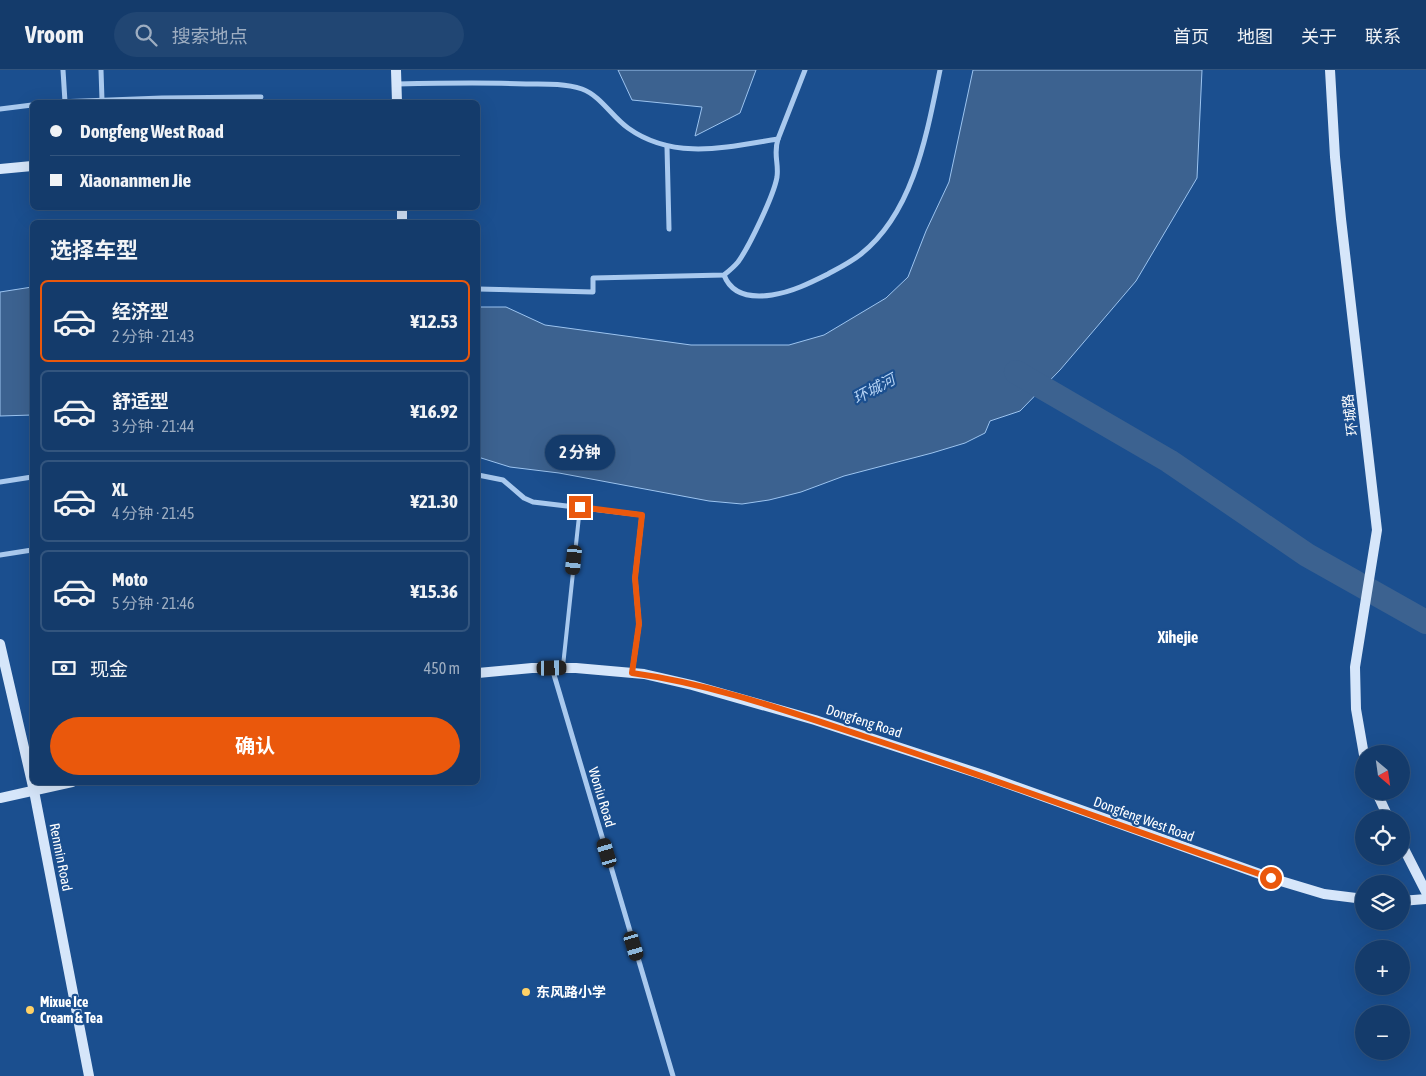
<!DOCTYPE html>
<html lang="zh">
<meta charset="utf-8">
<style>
:root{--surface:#143b6b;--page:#214673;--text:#f1f3f6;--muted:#9dadc1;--line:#33557e;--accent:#ea580c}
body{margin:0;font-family:"Asap Condensed","Noto Sans SC",sans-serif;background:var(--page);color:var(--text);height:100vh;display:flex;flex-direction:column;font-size:19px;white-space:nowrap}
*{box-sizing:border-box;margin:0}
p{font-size:16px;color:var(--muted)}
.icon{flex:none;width:28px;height:28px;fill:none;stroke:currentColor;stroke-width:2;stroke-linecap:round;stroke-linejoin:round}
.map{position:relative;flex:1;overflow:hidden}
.panel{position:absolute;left:30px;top:150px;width:450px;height:565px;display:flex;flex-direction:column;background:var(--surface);border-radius:8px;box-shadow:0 5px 20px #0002,0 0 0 1px var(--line)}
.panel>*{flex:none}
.guide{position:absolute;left:30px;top:30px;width:450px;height:110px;border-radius:8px;box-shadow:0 5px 20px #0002,0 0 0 1px var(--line);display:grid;align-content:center;height:110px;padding:0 20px;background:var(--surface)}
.needle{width:32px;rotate:151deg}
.buttons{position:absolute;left:1355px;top:675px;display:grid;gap:10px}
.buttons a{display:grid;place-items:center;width:55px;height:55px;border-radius:50%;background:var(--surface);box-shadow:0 5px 20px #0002,0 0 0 1px var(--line);font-size:25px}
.end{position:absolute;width:22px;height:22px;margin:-11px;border:6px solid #ea580c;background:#fff;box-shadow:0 0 0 2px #fff}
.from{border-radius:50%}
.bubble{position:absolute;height:35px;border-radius:18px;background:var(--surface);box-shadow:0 5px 20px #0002,0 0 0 1px var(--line);font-size:16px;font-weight:700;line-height:35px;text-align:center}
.car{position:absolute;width:15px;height:30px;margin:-15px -8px;border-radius:6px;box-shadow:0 0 4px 1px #0007;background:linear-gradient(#222 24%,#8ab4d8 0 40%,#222 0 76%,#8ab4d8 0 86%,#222 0)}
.guide b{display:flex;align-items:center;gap:18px;height:48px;font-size:19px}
.guide b+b{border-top:1px solid var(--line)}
.guide i{width:12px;height:12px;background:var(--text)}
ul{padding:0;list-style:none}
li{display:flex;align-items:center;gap:15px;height:82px;margin:0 10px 8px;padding:0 10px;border:2px solid var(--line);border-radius:8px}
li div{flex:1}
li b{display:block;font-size:19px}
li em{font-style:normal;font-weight:700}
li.active{border-color:var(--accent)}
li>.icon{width:45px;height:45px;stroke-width:1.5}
h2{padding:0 20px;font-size:22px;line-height:60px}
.pay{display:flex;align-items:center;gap:12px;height:55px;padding:0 20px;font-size:19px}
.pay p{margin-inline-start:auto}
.button{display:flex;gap:10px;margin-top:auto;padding:10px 20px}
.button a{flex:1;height:58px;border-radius:30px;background:var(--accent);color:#fff;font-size:20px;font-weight:700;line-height:58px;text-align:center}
header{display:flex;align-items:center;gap:30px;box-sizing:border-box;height:70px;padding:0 25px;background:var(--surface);border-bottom:1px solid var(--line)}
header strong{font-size:24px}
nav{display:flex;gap:28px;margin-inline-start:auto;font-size:18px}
.search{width:350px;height:45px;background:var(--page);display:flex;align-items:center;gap:12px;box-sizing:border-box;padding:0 18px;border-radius:28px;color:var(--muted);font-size:19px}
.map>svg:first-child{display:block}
</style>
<header>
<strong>Vroom</strong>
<div class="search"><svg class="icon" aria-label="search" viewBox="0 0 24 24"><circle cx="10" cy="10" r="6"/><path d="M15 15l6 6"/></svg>搜索地点</div>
<nav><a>首页</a><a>地图</a><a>关于</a><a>联系</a></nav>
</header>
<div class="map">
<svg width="1426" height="1006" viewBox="0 0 1426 1006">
<rect width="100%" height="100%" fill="#1b4f8f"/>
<g fill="#3c6290" stroke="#9cc4f0">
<polygon points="618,0 756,0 740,43 695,66 702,37 632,30"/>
<polygon points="973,0 1202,0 1197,108 1136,211 1060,300 1020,341 990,351 985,363 965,373 932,383 844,406 801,422 769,430 742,434 709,431 559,403 510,397 478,387 478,237 506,237 545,255 691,275 789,275 824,265 886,228 908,207 926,161 949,112"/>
<polygon points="32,217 32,345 0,346 0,222"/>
</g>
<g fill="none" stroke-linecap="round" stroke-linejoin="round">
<polyline stroke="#3c6290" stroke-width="24" points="1016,302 1169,391 1307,485 1426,552"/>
<polyline stroke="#a9c9ee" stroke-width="4" points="563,596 580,437"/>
<g stroke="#a9c9ee" stroke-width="5">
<polyline points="63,0 65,32"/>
<polyline points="101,0 102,30"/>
<path d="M396,14c44,-1 87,-2 130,0 18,0 38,-1 56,5 19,7 30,28 46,39 46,33 99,19 150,11l27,-69"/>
<polyline points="57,32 162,28 261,27"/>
<polyline points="0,39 32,35"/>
<polyline points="667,77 669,159"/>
<path d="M724,205c8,21 28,23 48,20 20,-3 38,-12 56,-21 11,-6 23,-12 33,-20 53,-42 66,-121 79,-184"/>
<path d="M478,219l115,3v-14l131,-3c5,-4 10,-8 14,-13 11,-15 36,-67 39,-85 2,-14 -4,-23 1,-38"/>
<polyline points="478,405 503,410 524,428 533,432 642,445 635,508 639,554 632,603"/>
<polyline points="0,412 32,407"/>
<polyline points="0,485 32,480"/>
<polyline points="552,598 673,1006"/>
</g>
<g stroke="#d6e6fa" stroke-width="10">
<polyline points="396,0 397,32"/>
<polyline points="1330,0 1335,87 1341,149 1377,460 1355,597 1356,639 1364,685"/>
<polyline points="0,99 32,96"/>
<polyline points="402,138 402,152"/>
<polyline points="0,574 34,721 89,1006"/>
<polyline points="478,603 532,598 576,598 644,604 692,615 815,650 983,705 1271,808 1324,824 1364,829"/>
<polyline points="1376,721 1389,749"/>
<polyline points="0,728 72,712"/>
<polyline points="1401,773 1426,822"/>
<polyline points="1401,831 1426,829"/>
</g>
</g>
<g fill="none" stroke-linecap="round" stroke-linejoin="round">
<path stroke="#ea580c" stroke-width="6" d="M580,437l62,8 -7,63 4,46 -7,49c80,11 158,39 234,64 136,44 269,95 405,141"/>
</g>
<g fill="#ffd166" stroke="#1b4f8f" stroke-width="2">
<circle cx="526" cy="922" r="5"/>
<circle cx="30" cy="940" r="5"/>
</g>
<g text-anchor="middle" stroke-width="4.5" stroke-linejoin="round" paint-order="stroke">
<g font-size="14" fill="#fff" stroke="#1b4f8f">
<text transform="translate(1350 345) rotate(-97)" y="5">环城路</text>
<text transform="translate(864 651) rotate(18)" y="5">Dongfeng Road</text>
<text transform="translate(602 727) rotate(73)" y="5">Woniu Road</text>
<text transform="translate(1144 749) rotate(20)" y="5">Dongfeng West Road</text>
<text transform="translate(61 787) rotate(79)" y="5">Renmin Road</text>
</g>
<g font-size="14" font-weight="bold" fill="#fff" stroke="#1b4f8f" text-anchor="start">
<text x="536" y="927">东风路小学</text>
<text x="40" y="937">Mixue Ice<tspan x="40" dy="16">Cream &amp; Tea</tspan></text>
</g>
<g font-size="15" font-style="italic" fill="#b5d3f5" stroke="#1b4f8f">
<text transform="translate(874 319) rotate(-28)" y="5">环城河</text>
</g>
<g font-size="16" font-weight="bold" fill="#fff" stroke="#1b4f8f">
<text x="1178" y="573">Xihejie</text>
</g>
</g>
</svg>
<div class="buttons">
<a><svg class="needle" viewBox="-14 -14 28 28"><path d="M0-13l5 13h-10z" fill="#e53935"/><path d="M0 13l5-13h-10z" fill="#9dadc1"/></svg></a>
<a><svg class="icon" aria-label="locate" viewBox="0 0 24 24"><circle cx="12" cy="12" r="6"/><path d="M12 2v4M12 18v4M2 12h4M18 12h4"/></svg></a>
<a><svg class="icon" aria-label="layers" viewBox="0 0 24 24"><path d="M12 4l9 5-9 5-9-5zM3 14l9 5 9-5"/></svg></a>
<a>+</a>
<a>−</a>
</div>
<i class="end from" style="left:1271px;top:808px"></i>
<i class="end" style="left:580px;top:437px"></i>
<div class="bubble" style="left:545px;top:365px;width:70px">2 分钟</div>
<i class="car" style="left:574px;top:490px;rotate:186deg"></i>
<i class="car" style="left:552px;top:598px;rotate:89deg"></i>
<i class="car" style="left:607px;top:783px;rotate:343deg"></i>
<i class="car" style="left:634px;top:876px;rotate:163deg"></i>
<div class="guide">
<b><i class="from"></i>Dongfeng West Road</b>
<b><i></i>Xiaonanmen Jie</b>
</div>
<section class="panel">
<h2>选择车型</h2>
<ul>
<li class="active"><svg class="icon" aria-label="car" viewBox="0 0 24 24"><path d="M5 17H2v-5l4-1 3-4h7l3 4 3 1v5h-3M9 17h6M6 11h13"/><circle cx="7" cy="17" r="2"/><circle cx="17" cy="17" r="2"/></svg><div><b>经济型</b><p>2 分钟 · 21:43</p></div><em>¥12.53</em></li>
<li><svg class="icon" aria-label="car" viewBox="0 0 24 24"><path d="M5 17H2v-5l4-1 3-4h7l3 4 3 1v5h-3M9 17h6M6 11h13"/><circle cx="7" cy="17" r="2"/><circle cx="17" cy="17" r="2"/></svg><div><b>舒适型</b><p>3 分钟 · 21:44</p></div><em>¥16.92</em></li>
<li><svg class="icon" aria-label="car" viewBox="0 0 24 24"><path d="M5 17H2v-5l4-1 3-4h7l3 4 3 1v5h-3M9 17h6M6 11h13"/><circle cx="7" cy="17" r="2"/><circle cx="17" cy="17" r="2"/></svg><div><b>XL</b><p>4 分钟 · 21:45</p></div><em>¥21.30</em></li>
<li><svg class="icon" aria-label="car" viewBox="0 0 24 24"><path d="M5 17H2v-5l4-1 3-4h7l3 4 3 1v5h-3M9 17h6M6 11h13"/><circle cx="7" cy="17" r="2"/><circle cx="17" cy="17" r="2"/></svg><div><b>Moto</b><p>5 分钟 · 21:46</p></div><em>¥15.36</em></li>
</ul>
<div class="pay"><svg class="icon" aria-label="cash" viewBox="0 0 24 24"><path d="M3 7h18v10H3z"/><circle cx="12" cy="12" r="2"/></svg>现金<p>450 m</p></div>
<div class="button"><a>确认</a></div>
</section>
</div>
